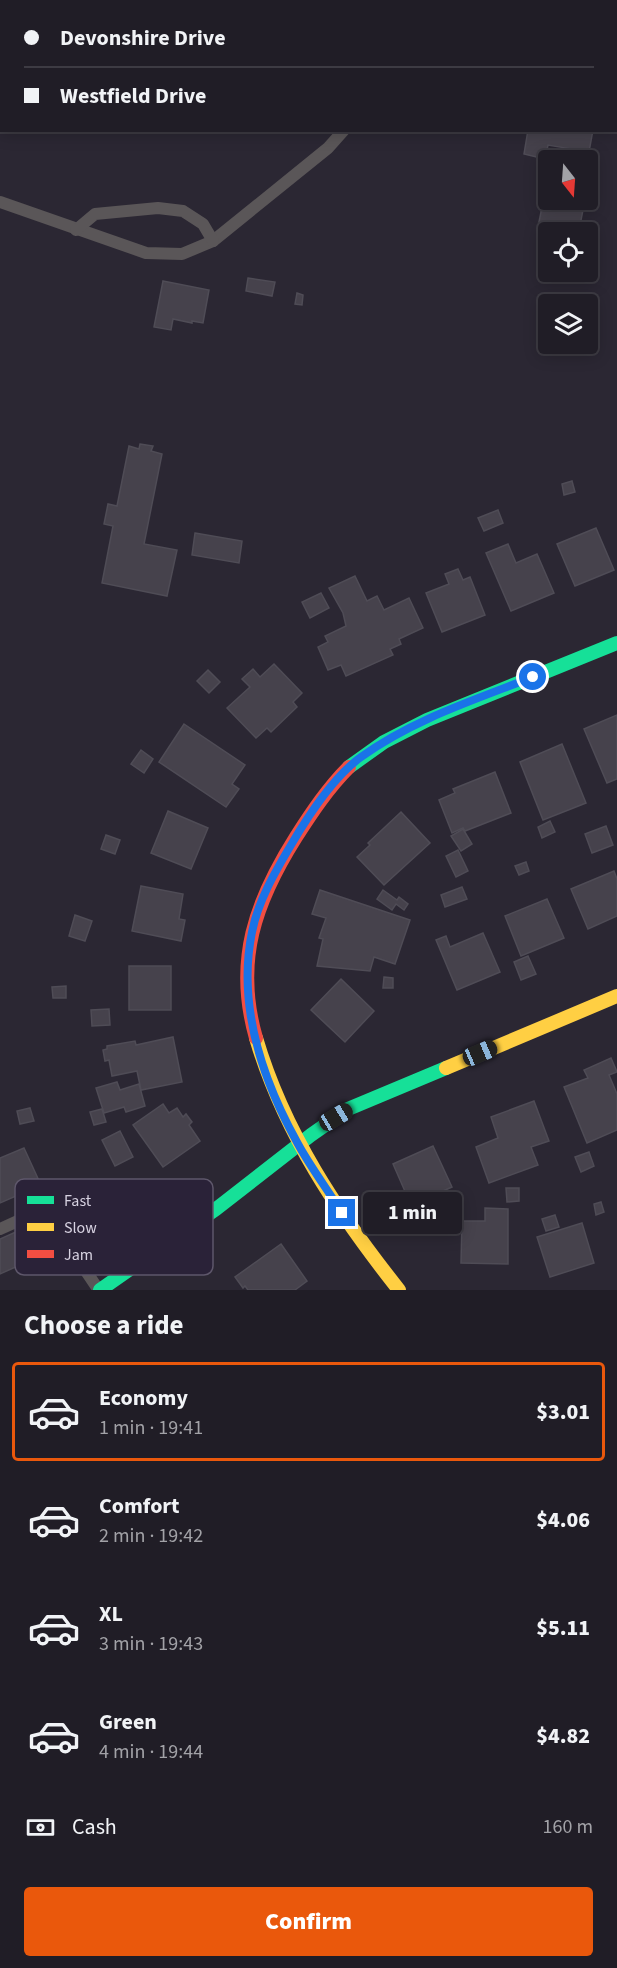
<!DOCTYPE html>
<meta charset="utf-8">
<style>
:root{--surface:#201d26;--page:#2d2a32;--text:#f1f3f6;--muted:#a2a2a7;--line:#3d3b43;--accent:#ea580c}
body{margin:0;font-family:"Source Sans 3",sans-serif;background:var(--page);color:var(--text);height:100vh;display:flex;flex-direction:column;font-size:22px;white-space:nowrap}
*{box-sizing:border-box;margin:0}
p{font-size:20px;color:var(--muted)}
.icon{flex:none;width:33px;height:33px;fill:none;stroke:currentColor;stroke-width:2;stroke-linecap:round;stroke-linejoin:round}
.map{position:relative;height:1290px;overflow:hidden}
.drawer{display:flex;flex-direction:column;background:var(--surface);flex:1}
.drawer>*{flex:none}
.hud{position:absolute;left:0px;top:0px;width:618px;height:132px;box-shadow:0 3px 15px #0003,0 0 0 2px var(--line);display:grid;align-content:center;height:132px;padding:0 24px;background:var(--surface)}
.needle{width:39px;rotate:163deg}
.buttons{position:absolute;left:538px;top:150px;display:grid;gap:12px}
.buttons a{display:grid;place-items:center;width:60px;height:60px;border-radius:6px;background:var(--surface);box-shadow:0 3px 15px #0003,0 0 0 2px var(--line);font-size:30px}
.end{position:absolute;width:27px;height:27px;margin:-14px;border:8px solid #1a73e8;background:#fff;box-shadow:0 0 0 3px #fff}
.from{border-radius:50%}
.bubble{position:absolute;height:42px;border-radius:6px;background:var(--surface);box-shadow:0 3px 15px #0003,0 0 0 2px var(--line);font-size:20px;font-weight:800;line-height:42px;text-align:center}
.car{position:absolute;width:18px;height:36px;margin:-18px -9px;border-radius:8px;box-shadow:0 0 4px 2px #0007;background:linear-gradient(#222 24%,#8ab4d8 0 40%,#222 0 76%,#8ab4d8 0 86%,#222 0)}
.hud b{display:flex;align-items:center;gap:21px;height:57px;font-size:22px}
.hud b+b{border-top:2px solid var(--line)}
.hud i{width:15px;height:15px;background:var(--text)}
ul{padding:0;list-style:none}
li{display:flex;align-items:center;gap:18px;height:99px;margin:0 12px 9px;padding:0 12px;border:3px solid transparent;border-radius:6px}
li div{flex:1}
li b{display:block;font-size:22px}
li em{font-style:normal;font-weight:800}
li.current{border-color:var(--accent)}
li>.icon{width:54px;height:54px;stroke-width:1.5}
h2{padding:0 24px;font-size:27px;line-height:72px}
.pay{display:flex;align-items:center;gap:15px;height:66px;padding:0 24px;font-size:22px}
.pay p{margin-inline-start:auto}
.primary-button{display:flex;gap:12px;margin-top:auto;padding:12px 24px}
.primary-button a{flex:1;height:69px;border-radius:6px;background:var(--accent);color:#fff;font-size:24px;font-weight:800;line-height:69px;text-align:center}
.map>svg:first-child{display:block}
</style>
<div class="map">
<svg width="617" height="1290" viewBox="0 0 617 1290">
<rect width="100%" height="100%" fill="#2b2733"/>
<g fill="#46424c" stroke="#4f4c56" stroke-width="1.5">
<polygon points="528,130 593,130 589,152 548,145 545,159 524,154"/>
<polygon points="548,177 549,200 585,200 579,230 539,222"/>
<polygon points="248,278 275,282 272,296 246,291"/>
<polygon points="163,281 209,290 203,323 192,321 192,323 173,319 171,330 154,327"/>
<polygon points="297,293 303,295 302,305 295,304"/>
<polygon points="140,444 153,446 151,451 162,454 144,544 177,550 167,596 102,583 113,526 104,524 108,504 117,506 129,446 139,449"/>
<polygon points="572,481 575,492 564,495 562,484"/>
<polygon points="498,510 503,523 484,531 478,518"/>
<polygon points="596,528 614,570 575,586 557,544"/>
<polygon points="195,533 242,541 239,563 192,555"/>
<polygon points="508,544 516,563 537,554 554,593 511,611 486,553"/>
<polygon points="458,569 463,580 470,577 485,615 442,632 426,593 449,584 445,574"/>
<polygon points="355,576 367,601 377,596 384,610 409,598 423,628 399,639 401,644 390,649 393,655 346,676 341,665 328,670 318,647 328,642 325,636 346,626 343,613 329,588"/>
<polygon points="321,593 329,608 310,618 302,602"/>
<polygon points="274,664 302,693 293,702 297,707 271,732 267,728 256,738 227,708 250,687 242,679 253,669 260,677"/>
<polygon points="208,670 220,682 209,693 197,681"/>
<polygon points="617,715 617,779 607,783 584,729"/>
<polygon points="184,724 245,765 232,784 239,789 226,807 159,762"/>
<polygon points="562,744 586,803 543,820 520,762"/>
<polygon points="141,750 153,759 144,773 131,764"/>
<polygon points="495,772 511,813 465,831 463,828 452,833 439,800 455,793 453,789"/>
<polygon points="168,811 208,828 191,869 151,853"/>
<polygon points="401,812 430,843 384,885 357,857 370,845 368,843"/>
<polygon points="550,821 555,832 542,838 538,827"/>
<polygon points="606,826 613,845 592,853 585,834"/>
<polygon points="463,829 472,844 461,851 451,836"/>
<polygon points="106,835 120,840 115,854 101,849"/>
<polygon points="458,850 468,871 456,877 446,856"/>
<polygon points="526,862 529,871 519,875 515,866"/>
<polygon points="614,871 617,879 617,916 588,929 571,889"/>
<polygon points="141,886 183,894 179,919 185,920 181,941 132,931"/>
<polygon points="462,887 467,899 445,907 441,895"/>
<polygon points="320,890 410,920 395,964 374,957 370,971 317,966 323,939 319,938 326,918 312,914"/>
<polygon points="383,890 397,900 399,897 408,904 404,910 396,904 392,910 377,899"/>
<polygon points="547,899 564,938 521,956 505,916"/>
<polygon points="75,915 92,921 85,941 69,936"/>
<polygon points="483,933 500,972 457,990 436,940 446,936 450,947"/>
<polygon points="528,956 536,974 521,980 514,962"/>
<rect x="129" y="966" width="42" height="44"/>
<polygon points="384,977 393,978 393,988 383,988"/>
<polygon points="341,979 374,1011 345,1042 311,1010"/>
<polygon points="66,986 66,998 53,998 52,987"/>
<polygon points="109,1009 110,1025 92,1026 91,1010"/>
<polygon points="173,1037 182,1082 141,1090 137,1071 112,1076 109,1060 105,1061 103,1050 107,1049 107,1046 135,1041 136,1045"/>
<polygon points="611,1058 617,1072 609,1075 617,1094 617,1130 587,1143 564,1087 588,1078 584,1070"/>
<polygon points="117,1082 120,1090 139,1084 145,1106 126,1112 124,1107 104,1113 96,1088"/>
<polygon points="534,1101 549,1141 531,1147 538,1165 489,1183 476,1147 498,1138 491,1117"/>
<polygon points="163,1104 169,1113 177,1108 183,1117 186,1114 192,1122 189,1125 200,1141 163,1167 133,1125"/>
<polygon points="30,1108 34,1121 20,1124 17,1111"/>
<polygon points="102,1109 106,1122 94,1125 90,1112"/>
<polygon points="120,1131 133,1157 115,1166 102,1140"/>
<polygon points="433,1146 452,1187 411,1205 393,1164"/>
<polygon points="24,1148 41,1185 0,1203 0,1158"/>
<polygon points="589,1152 594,1166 581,1172 575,1157"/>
<polygon points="506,1188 519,1188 519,1201 507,1202"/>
<polygon points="601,1202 604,1212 596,1215 594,1204"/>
<polygon points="485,1208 508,1209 508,1264 461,1263 462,1221 485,1221"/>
<polygon points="555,1215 559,1227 546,1231 542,1219"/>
<polygon points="582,1223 594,1263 550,1277 537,1237"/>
<polygon points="18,1231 31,1260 0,1274 0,1239"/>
<polygon points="281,1244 307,1281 295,1290 248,1290 245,1286 243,1288 235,1277"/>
</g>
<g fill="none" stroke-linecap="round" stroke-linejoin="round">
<g stroke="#5a5658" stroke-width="12">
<polyline points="250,0 254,2"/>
<polyline points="0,202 146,253 182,254 213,241 328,148 344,130"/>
<polyline points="76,230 95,214 158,208 183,211 203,224 213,241"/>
<polyline points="0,1229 20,1220 46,1220 59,1231 98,1289"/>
</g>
<g stroke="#16e098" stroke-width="14">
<polyline points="349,767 384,742 427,720 617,643"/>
<polyline points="100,1290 216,1209 311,1135 348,1109 446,1068"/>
</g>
<g stroke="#ffcf43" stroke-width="14">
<path d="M256,1038c28,95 82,175 143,252"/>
<polyline points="446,1068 617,996"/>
</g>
<path stroke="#f24e42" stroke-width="14" d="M256,1038c-22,-77 -1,-136 40,-201 16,-25 32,-49 53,-70"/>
</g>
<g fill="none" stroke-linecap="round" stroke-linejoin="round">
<path stroke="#1a73e8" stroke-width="8" d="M342,1213c-14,-23 -31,-45 -44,-69 -35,-63 -61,-139 -46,-212 6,-31 23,-60 39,-87 17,-29 42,-68 70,-88 51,-37 113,-57 172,-80"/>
</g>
<rect x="15" y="1179" width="198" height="96" rx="9" fill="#2a2238" stroke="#5e576b" stroke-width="1.5"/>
<rect x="27" y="1196" width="27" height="8" fill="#16e098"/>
<rect x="27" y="1223" width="27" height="8" fill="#ffcf43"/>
<rect x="27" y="1250" width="27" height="8" fill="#f24e42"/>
<g font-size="16" fill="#d7d2e1">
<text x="64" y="1206">Fast</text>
<text x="64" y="1233">Slow</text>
<text x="64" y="1260">Jam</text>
</g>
</svg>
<div class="buttons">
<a><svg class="needle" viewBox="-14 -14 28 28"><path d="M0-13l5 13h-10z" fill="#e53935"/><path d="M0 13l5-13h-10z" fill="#a2a2a7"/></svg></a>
<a><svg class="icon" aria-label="locate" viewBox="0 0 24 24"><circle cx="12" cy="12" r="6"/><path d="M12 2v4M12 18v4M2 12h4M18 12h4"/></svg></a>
<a><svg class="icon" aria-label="layers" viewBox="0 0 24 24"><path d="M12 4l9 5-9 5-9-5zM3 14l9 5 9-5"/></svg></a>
</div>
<i class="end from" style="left:533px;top:677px"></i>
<i class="end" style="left:342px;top:1213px"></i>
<div class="bubble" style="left:363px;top:1192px;width:99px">1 min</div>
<i class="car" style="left:480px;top:1053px;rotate:67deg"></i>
<i class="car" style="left:336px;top:1117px;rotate:59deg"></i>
<div class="hud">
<b><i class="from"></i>Devonshire Drive</b>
<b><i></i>Westfield Drive</b>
</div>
</div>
<section class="drawer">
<h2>Choose a ride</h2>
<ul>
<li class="current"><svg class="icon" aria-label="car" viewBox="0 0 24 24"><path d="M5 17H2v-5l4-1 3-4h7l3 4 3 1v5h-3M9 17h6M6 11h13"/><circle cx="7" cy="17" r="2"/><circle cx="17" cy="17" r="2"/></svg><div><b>Economy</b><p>1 min · 19:41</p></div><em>$3.01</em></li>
<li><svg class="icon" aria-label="car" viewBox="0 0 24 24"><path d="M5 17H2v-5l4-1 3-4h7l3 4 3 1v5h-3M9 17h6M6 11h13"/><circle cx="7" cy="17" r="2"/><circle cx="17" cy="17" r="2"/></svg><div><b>Comfort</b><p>2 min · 19:42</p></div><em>$4.06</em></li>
<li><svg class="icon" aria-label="car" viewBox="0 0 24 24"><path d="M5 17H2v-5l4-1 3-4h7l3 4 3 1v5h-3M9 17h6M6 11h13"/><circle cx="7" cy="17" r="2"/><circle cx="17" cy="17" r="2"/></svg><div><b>XL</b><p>3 min · 19:43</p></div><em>$5.11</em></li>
<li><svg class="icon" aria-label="car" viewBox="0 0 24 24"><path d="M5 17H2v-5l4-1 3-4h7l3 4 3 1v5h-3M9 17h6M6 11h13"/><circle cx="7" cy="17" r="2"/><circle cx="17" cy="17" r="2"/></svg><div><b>Green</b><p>4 min · 19:44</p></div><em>$4.82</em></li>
</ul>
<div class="pay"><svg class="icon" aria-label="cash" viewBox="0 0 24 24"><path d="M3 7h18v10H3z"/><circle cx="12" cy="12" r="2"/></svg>Cash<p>160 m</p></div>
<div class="primary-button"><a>Confirm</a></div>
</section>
